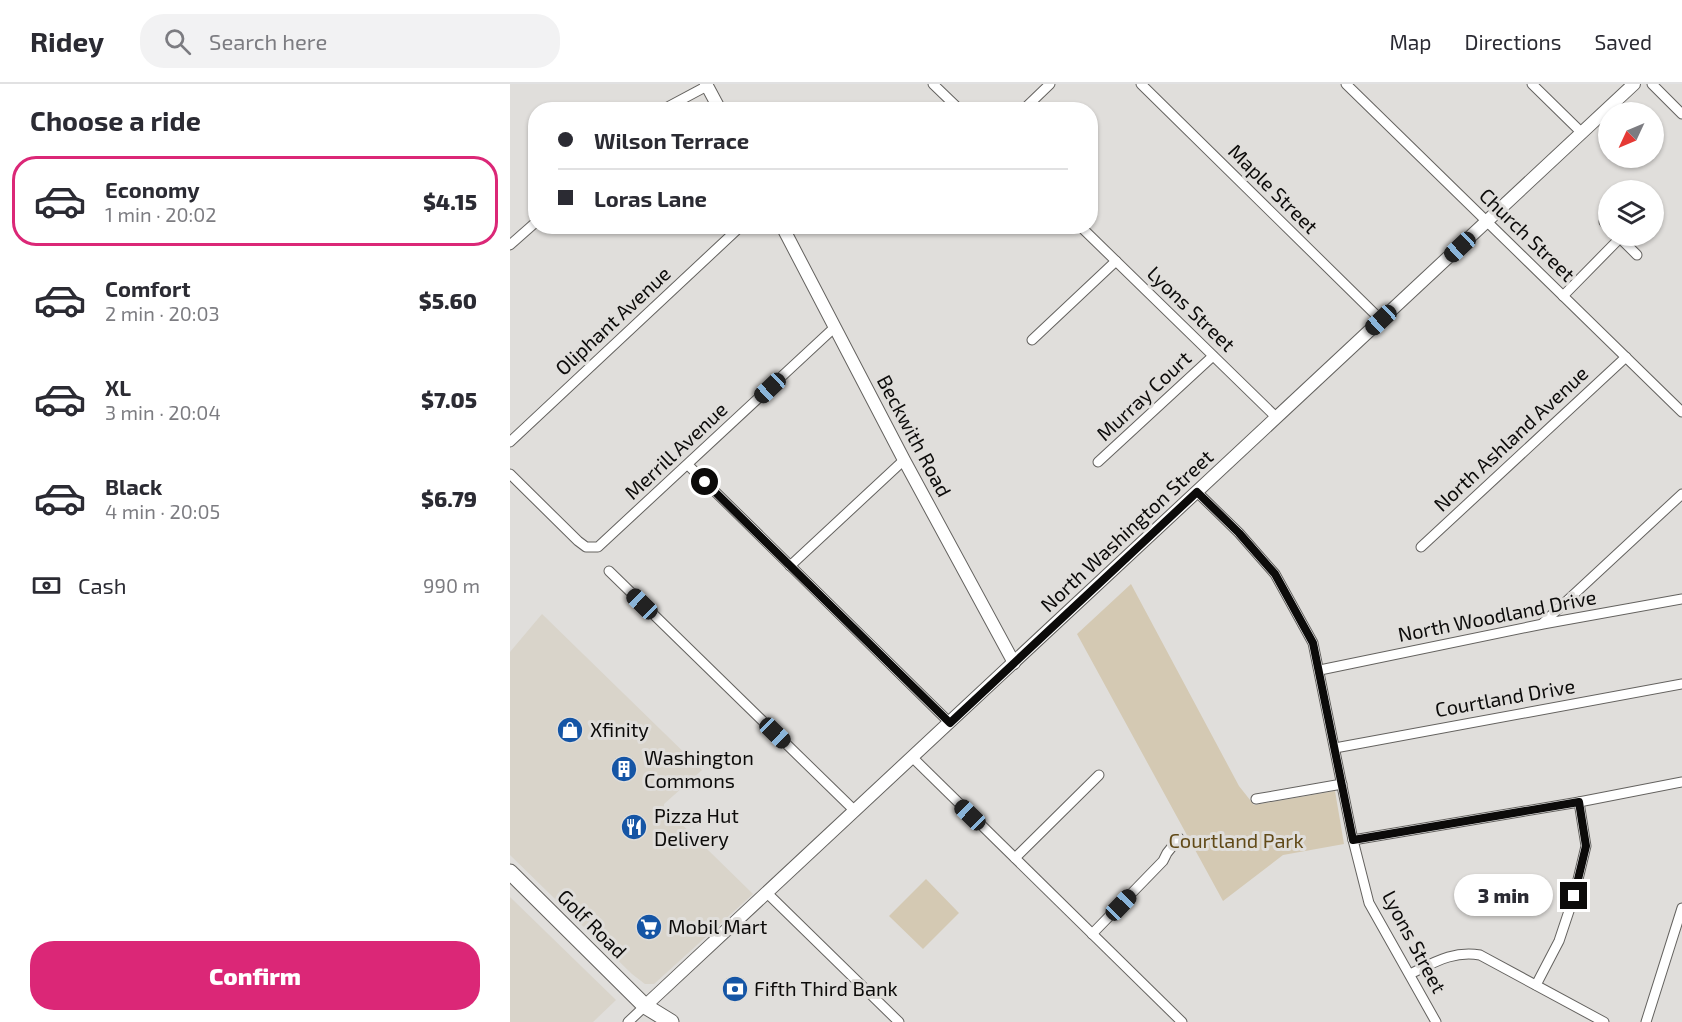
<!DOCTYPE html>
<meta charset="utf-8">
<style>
:root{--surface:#fff;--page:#f2f2f3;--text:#2b2b33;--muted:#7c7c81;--line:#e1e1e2;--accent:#db2777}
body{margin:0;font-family:"Exo 2",sans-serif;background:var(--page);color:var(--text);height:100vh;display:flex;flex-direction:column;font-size:22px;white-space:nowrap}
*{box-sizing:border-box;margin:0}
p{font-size:20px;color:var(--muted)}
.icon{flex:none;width:33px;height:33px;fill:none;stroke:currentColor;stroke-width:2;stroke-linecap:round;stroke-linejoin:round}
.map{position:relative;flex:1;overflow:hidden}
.details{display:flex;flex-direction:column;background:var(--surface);width:510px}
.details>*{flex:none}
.banner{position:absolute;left:18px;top:18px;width:570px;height:132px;border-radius:24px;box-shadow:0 2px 4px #0004;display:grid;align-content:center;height:132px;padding:0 30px;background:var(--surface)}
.needle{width:39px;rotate:226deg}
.controls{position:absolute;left:1088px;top:18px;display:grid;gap:12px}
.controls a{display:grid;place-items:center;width:66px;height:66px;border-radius:50%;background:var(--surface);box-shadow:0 2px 4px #0004;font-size:30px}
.end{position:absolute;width:27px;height:27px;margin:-14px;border:8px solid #0c0b0a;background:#fff;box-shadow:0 0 0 3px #fff}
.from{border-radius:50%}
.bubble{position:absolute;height:42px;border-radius:21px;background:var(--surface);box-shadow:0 2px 4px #0004;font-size:20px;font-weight:800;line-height:42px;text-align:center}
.car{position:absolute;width:18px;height:36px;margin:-18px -9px;border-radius:8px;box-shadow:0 0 4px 2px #0007;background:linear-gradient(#222 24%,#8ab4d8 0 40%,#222 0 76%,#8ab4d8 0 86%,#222 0)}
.banner b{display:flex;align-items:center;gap:21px;height:57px;font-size:22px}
.banner b+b{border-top:2px solid var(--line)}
.banner i{width:15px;height:15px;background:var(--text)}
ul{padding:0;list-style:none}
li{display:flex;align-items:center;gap:18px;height:90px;margin:0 12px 9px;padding:0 18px;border:3px solid transparent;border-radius:24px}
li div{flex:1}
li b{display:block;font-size:22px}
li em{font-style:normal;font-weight:800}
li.current{border-color:var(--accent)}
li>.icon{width:54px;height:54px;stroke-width:1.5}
h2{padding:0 30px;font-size:27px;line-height:72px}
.pay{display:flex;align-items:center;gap:15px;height:66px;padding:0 30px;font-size:22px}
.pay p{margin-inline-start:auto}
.action{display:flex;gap:12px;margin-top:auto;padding:12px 30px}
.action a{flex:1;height:69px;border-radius:24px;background:var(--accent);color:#fff;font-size:24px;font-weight:800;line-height:69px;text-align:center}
header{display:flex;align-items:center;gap:36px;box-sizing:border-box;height:84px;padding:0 30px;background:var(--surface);border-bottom:2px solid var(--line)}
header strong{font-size:28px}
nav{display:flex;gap:33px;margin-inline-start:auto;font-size:21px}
.search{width:420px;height:54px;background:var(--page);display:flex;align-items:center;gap:15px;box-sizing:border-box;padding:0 21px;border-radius:24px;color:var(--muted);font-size:22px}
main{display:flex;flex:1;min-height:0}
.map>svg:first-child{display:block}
</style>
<header>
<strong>Ridey</strong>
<div class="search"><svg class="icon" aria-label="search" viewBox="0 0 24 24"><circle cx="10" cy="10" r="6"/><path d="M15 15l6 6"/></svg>Search here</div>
<nav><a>Map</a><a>Directions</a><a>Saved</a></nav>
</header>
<main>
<section class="details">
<h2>Choose a ride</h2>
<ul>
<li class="current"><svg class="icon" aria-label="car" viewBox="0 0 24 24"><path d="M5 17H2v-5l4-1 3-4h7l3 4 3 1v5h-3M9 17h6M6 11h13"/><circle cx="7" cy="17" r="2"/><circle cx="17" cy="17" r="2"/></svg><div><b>Economy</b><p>1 min · 20:02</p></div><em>$4.15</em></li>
<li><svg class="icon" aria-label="car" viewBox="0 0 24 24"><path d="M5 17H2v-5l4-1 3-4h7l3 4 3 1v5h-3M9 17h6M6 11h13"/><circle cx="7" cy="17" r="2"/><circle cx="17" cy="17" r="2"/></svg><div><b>Comfort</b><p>2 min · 20:03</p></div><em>$5.60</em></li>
<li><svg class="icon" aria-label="car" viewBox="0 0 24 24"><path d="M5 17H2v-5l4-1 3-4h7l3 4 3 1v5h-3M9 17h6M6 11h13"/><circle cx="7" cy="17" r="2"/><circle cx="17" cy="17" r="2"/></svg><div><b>XL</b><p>3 min · 20:04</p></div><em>$7.05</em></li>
<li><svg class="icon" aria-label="car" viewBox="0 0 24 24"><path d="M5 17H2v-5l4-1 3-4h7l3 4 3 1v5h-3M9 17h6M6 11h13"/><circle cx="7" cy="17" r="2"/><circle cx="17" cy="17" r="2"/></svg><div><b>Black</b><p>4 min · 20:05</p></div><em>$6.79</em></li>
</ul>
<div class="pay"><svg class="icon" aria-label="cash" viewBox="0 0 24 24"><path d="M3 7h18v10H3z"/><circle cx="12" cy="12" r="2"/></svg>Cash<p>990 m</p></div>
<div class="action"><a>Confirm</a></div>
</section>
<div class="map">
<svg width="1172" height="938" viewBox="0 0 1172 938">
<rect width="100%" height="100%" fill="#e0dedb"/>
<g fill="#d9d4ca">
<polygon points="32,530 192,686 154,720 154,723 243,810 144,900 135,900 122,890 0,771 0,568"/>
<polygon points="0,813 106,916 83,938 0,938"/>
</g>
<g fill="#d4c9b3">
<polygon points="621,500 729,702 744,721 825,707 834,760 773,771 713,817 567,550"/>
<polygon points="416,795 449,829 413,865 379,832"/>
</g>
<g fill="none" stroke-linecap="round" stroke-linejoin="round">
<g stroke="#64625f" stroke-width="11">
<g id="minor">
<polyline points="423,0 450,26"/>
<polyline points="631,0 871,236"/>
<polyline points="836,0 1172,328"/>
<polyline points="1022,0 1072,49"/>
<polyline points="1142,0 1172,30"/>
<polyline points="152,26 197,2"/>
<polyline points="513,26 540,0"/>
<polyline points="1094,138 1098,142"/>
<polyline points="570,142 767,334"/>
<polyline points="1108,152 1127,171"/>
<polyline points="0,161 26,138"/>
<polyline points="1053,212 1110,154"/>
<polyline points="522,256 606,177"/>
<polyline points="0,358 231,142"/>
<polyline points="588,378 703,272"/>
<polyline points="178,381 440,639"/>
<polyline points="0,390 68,457 76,463 88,463 325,243"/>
<polyline points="687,408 729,449 765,490 803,559 843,756 859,819 926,938"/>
<polyline points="911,463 1116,273"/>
<polyline points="280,482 394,376"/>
<polyline points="99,487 345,727"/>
<polyline points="1033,539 1172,410"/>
<polyline points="810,586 1033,540 1172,515"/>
<polyline points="825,664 1172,600"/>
<polyline points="402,673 672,938"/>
<polyline points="746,715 832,700"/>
<polyline points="843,756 1069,718 1172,698"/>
<polyline points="505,774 589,691"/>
<polyline points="257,809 389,938"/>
<polyline points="582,850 653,777 657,769 669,754"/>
<path d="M900,890c23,-11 44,-24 70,-19l124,67"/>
<polyline points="1026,901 1049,857 1064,812 1076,762 1069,718"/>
<polyline points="118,938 135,922"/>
<polyline points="1136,938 1172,824"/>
</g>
</g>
<g stroke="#64625f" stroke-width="14">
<g id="tertiary">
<polyline points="196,0 210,26"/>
<polyline points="272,142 394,376 504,579"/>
<polyline points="135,922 1124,0"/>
</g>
</g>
<g stroke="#64625f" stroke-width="17">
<polyline id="primary" points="0,788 135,922 161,938"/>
</g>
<use href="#minor" stroke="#fff" stroke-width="9"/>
<use href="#tertiary" stroke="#fff" stroke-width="12"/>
<use href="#primary" stroke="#fff" stroke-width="15"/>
</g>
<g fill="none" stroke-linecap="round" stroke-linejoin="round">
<polyline stroke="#0c0b0a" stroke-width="8" points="195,398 440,639 687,408 729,449 765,490 803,559 843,756 1069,718 1076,762 1064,812"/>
</g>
<defs>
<g id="shop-disc" transform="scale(1.35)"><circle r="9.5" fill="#1555a5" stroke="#e0dedb"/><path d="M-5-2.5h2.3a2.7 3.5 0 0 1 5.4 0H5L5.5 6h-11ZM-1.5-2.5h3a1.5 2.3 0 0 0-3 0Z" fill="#fff"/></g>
<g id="building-disc" transform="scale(1.35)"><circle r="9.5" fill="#1555a5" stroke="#e0dedb"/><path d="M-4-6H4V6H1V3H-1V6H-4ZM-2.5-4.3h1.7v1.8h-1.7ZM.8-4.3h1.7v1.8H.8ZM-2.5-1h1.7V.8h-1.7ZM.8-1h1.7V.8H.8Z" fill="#fff"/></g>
<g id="restaurant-disc" transform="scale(1.35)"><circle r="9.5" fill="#1555a5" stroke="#e0dedb"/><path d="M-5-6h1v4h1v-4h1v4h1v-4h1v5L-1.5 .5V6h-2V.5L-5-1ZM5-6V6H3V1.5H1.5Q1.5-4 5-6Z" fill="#fff"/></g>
<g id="supermarket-disc" transform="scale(1.35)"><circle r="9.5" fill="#1555a5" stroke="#e0dedb"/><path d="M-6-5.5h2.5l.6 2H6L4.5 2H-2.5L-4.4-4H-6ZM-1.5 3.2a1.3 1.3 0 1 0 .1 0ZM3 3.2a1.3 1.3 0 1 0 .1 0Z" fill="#fff"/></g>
<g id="bank-disc" transform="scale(1.35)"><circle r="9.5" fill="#1555a5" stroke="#e0dedb"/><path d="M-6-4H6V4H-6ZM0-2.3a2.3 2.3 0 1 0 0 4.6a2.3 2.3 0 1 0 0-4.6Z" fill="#fff"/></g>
</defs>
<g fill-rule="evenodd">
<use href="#shop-disc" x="60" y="646"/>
<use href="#building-disc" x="114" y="685"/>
<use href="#restaurant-disc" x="124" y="743"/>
<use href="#supermarket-disc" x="139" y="843"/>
<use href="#bank-disc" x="225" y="905"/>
</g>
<g text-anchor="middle" stroke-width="6" stroke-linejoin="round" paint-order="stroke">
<g font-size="20" fill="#0c0b0a" stroke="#e0dedb">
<text transform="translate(763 105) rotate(45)" y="7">Maple Street</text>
<text transform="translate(1017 151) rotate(44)" y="7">Church Street</text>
<text transform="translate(681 225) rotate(44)" y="7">Lyons Street</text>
<text transform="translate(103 237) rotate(-43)" y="7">Oliphant Avenue</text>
<text transform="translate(634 312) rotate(-43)" y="7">Murray Court</text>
<text transform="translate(404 352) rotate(62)" y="7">Beckwith Road</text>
<text transform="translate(1001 355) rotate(-43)" y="7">North Ashland Avenue</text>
<text transform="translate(166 367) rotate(-43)" y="7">Merrill Avenue</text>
<text transform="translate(617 447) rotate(-43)" y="7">North Washington Street</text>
<text transform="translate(987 532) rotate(-11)" y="7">North Woodland Drive</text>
<text transform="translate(995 614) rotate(-10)" y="7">Courtland Drive</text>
<text transform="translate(82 840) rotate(45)" y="7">Golf Road</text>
<text transform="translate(904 858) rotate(62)" y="7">Lyons Street</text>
</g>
<g font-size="20" fill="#0c0b0a" stroke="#e0dedb" text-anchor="start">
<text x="80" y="653">Xfinity</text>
<text x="134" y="681">Washington<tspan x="134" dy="23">Commons</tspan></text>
<text x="144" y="739">Pizza Hut<tspan x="144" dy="23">Delivery</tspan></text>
<text x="158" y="850">Mobil Mart</text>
<text x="244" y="912">Fifth Third Bank</text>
</g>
<g font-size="20" fill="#614a18" stroke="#e0dedb">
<text x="726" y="764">Courtland Park</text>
</g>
</g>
</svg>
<div class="controls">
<a><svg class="needle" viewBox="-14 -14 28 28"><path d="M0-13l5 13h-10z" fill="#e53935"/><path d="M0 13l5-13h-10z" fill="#7c7c81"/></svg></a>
<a><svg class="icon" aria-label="layers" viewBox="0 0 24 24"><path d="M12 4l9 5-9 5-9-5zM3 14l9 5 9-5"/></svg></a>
</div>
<i class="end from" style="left:195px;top:398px"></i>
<i class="end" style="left:1064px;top:812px"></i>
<div class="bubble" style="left:944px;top:790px;width:99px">3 min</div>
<i class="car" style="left:950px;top:163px;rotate:227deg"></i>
<i class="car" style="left:871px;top:236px;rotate:227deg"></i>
<i class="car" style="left:260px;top:304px;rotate:227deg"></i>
<i class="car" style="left:132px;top:520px;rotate:314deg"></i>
<i class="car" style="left:265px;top:649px;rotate:134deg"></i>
<i class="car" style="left:460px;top:731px;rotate:314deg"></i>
<i class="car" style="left:611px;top:821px;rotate:44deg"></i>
<div class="banner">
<b><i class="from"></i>Wilson Terrace</b>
<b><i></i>Loras Lane</b>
</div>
</div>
</main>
